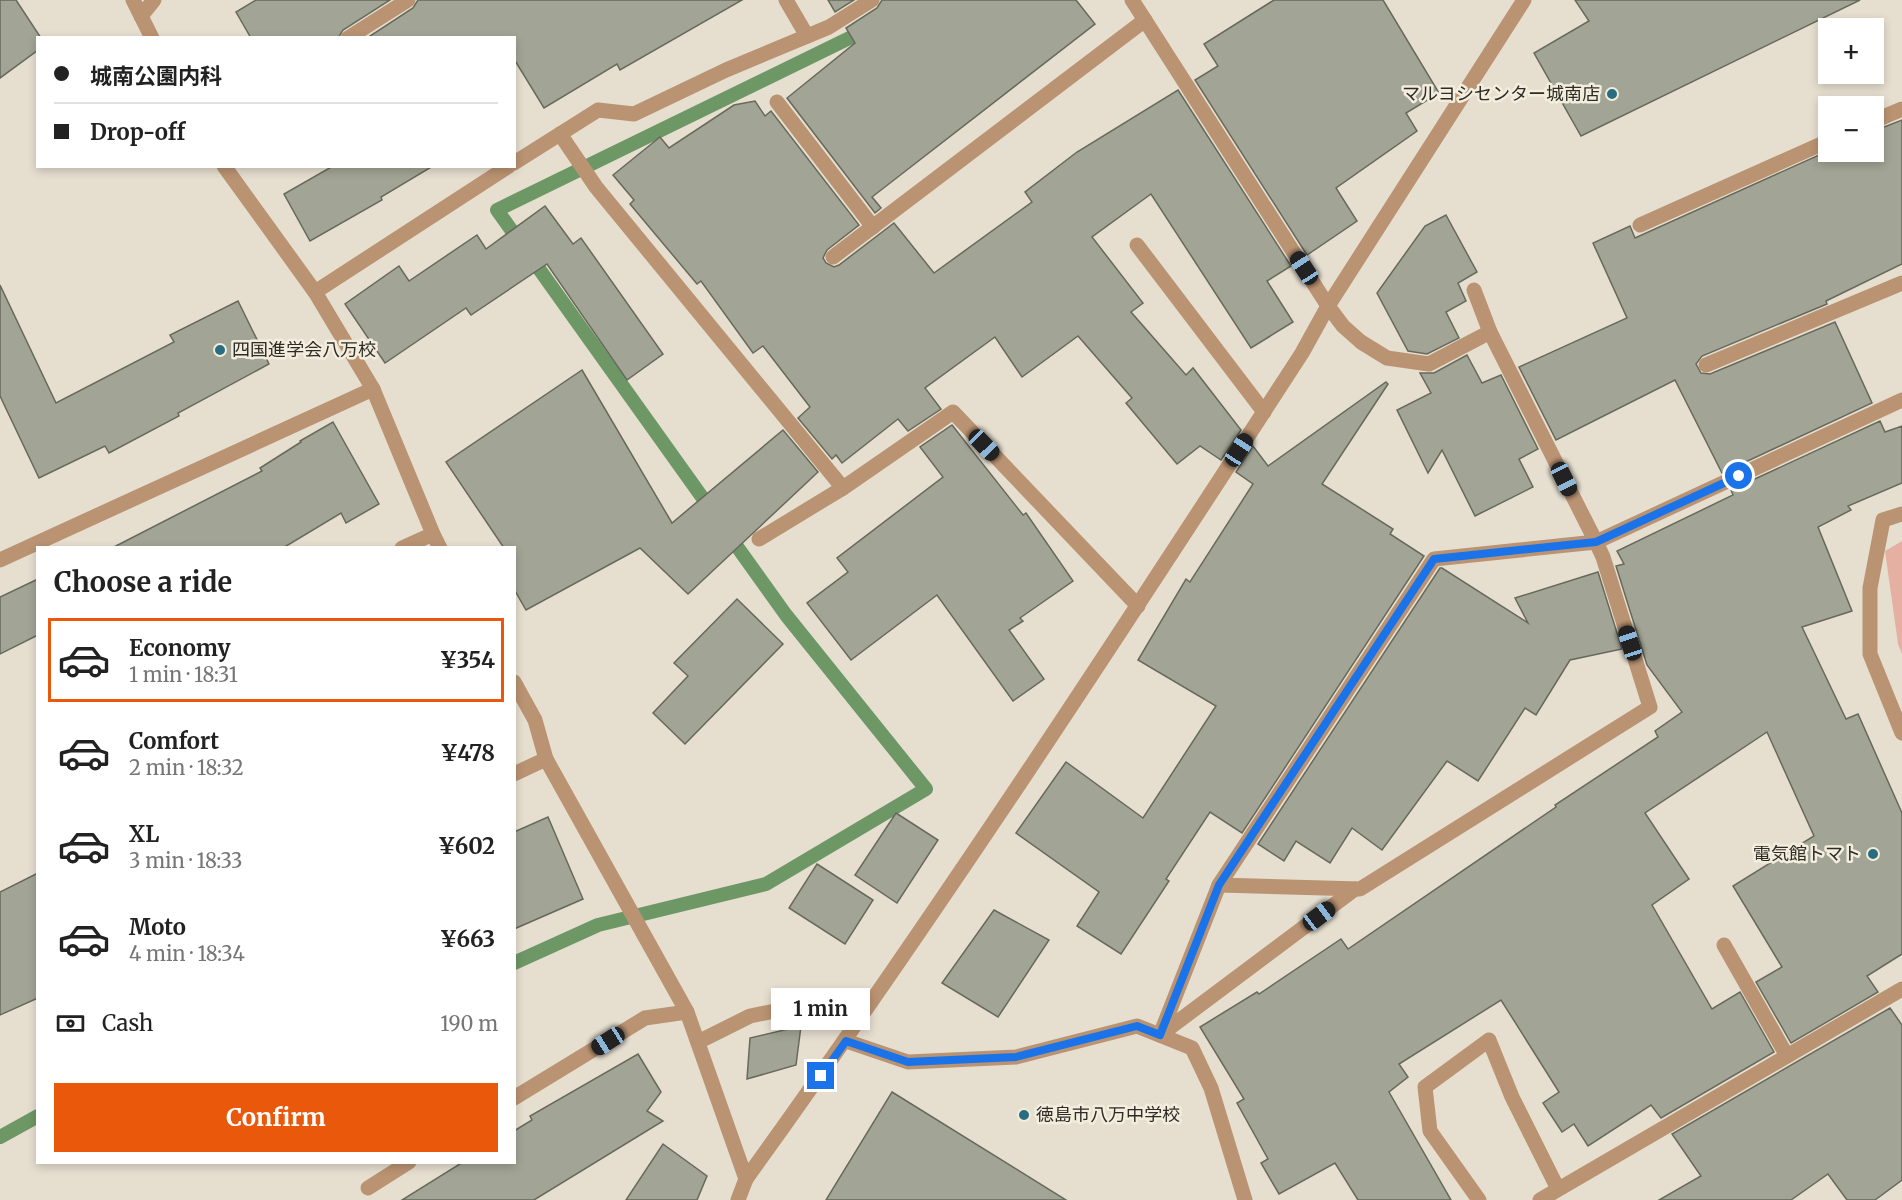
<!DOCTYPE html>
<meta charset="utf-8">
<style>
:root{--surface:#fff;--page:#f2f2f2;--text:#222;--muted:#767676;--line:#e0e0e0;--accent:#ea580c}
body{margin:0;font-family:Merriweather,"Noto Sans JP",serif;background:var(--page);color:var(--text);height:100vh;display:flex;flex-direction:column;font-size:22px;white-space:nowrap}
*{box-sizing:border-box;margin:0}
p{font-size:20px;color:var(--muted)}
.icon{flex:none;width:33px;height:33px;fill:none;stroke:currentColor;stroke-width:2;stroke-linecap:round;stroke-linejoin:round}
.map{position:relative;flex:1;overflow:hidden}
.side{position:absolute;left:36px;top:546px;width:480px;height:618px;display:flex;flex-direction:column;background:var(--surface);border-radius:0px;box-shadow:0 3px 9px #0003}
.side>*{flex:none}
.top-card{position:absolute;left:36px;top:36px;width:480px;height:132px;border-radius:0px;box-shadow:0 3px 9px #0003;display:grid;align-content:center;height:132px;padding:0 18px;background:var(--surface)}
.tools{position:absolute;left:1818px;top:18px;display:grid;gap:12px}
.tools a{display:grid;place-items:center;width:66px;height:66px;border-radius:0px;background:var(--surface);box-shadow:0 3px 9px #0003;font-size:30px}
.end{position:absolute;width:27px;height:27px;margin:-14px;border:8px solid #1a73e8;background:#fff;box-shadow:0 0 0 3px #fff}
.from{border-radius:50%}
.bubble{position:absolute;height:42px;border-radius:0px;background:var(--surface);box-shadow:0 3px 9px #0003;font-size:20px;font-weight:700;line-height:42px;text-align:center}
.car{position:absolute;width:18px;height:36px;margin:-18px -9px;border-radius:8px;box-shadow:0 0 4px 2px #0007;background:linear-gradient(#222 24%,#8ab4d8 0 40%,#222 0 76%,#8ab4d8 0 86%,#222 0)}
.top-card b{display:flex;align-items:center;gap:21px;height:57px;font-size:22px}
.top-card b+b{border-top:2px solid var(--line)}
.top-card i{width:15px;height:15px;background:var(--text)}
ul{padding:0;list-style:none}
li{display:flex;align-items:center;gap:18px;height:84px;margin:0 12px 9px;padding:0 6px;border:3px solid transparent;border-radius:0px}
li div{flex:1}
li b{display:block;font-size:22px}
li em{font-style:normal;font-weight:700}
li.active{border-color:var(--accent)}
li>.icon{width:54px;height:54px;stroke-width:1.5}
h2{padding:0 18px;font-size:27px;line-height:72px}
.pay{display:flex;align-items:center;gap:15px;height:66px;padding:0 18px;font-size:22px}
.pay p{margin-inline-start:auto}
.primary-button{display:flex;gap:12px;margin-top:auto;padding:12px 18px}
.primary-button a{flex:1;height:69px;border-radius:0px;background:var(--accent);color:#fff;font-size:24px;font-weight:700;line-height:69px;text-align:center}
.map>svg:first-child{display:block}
</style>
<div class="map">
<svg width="1902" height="1200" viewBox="0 0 1902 1200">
<rect width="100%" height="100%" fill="#e6dfd0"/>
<polygon fill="#e5b0a2" points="1902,541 1902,654 1898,644 1885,551"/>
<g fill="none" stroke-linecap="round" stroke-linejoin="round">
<g stroke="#6e9766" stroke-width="14">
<polyline points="712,511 497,210 868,29"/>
<polyline points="514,963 598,925 766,884 926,789 786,615 728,534"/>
<polyline points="0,1137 38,1116"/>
</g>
</g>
<g fill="#a2a595" stroke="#67695b" stroke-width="1.5">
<polygon points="0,0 16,0 41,38 38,38 38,50 0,78"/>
<polygon points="256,0 390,0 343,30 338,38 251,38 236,12"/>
<polygon points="418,0 742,0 620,70 617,64 544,108 514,59 514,38 367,38 413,8"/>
<polygon points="828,0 854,0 835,12"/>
<polygon points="882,0 1076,0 1095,24 872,197 881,208 875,213 787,98 855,43 846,28 877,8"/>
<polygon points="1274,0 1383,0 1439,93 1406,113 1417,131 1336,188 1357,221 1307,255 1195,80 1218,66 1204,44"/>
<polygon points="1575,0 1860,0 1581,136 1534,53 1589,21"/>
<polygon points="1178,90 1291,266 1267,281 1293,322 1251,348 1151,194 1092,237 1143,303 1131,312 1186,375 1193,368 1241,430 1221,460 1200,446 1177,464 1126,403 1132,398 1078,336 1022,377 995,337 925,388 941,409 908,431 898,419 842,463 836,455 832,459 798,418 810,407 763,346 753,353 701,281 697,284 630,204 634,200 613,175 660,137 669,148 734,105 755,101 765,116 771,111 859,225 827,250 823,258 826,263 834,267 839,265 894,223 934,273 1032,202 1025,192 1077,152"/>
<polygon points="1902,120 1902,264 1826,301 1827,304 1702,356 1696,364 1701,373 1710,374 1835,322 1872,403 1722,473 1675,380 1556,440 1519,367 1627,318 1593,243 1630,226 1635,238 1828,151 1874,152 1874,131"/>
<polygon points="333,166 433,166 381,197 382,200 310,241 284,194"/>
<polygon points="545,206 573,244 581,238 663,354 627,380 547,264 471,315 466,308 385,363 345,304 399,266 409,281 477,235 486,249"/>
<polygon points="1446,215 1477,272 1458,283 1466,301 1446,312 1459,338 1427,354 1408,351 1377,293 1425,226"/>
<polygon points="0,285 56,403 174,342 170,335 238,301 269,364 178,413 179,416 109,453 105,446 39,478 0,396"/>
<polygon points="1467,355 1482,383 1501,375 1538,449 1519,459 1533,487 1475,516 1442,450 1428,473 1397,410 1431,393 1420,373 1434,373"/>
<polygon points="582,370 672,523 783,430 818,472 688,594 640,548 526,610 514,589 514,548 504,548 446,462"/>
<polygon points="1386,382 1388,384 1322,484 1393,529 1390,534 1424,556 1242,833 1210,812 1166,879 1169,881 1121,954 1077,926 1099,892 1016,833 1066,762 1143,818 1216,706 1138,660 1186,579 1190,582 1253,484 1236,472 1253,446 1268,466"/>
<polygon points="1880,421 1885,432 1902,426 1902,483 1848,506 1851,510 1818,527 1852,611 1802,627 1846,719 1858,714 1902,813 1902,954 1867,976 1878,992 1791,1043 1756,982 1782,967 1733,886 1814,836 1767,732 1645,813 1689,879 1652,905 1712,1009 1740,992 1774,1052 1661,1118 1651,1105 1588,1146 1574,1124 1562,1132 1543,1103 1559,1092 1501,1000 1399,1064 1408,1077 1389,1092 1451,1200 1358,1200 1335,1163 1279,1194 1261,1163 1268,1159 1237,1103 1244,1099 1200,1027 1257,992 1259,994 1341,939 1348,949 1556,807 1555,805 1658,737 1655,731 1682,712 1647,665 1616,566 1624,564 1617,551 1733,495 1731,490"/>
<polygon points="333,422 379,504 346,523 341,513 283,548 112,548 262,471 260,468 301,442 300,441"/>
<polygon points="952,425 1023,515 1026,513 1073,581 1020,618 1023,621 1009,630 1044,679 1013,701 937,595 851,660 807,603 848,572 837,558 943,477 920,447"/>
<polygon points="1440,568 1442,568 1528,623 1515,598 1598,572 1622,649 1570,660 1536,715 1525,708 1478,781 1447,761 1382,850 1352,828 1330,863 1296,841 1284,861 1258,844"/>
<polygon points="38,579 38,635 0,654 0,597"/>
<polygon points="737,599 783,644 685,744 653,713 688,676 674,663"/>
<polygon points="896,813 938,840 897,903 855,875"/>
<polygon points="548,817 583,899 514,929 514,832"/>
<polygon points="817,864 873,900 845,944 789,908"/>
<polygon points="38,873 38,998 0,1015 0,892"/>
<polygon points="994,910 1049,940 998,1017 942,983"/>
<polygon points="1890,1008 1902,1025 1902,1180 1875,1200 1847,1200 1828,1174 1791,1200 1659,1200 1701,1176 1672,1134"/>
<polygon points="801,1026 796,1065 747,1079 750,1038"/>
<polygon points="638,1054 661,1092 647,1111 663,1121 534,1200 402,1200 463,1162 514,1162 514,1131 532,1120 530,1116"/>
<polygon points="892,1092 1066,1200 826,1200"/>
<polygon points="663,1144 707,1176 697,1200 626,1200"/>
</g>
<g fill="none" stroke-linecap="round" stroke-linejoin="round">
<g stroke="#ba9372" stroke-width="15">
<polyline points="1874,121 1902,109"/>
<polyline points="560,134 598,110 634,114 726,70 829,27 872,0"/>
<polyline points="1640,225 1828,141"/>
<polyline points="1706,365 1902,283"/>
</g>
<g stroke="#ba9372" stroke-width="15">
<polyline points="133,0 152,38"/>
<polyline points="786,0 807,36"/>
<polyline points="1132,0 1328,306 1343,326 1361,342 1387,358 1429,364 1490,332 1596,542 1603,557 1650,707 1360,889 1219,885 1434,559 1596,542 1902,400"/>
<polyline points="141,16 154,0"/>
<polyline points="348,38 408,0"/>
<polyline points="777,102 873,227"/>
<polyline points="514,163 560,134 596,187 843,488 953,412 1138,606"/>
<polyline points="224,166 315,292 373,389 433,534 440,548"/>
<polyline points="1137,245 1264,412"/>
<polyline points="833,257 1145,20"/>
<polyline points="1474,290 1490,332"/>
<polyline points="315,292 509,166"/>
<polyline points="1902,514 1883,520 1870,588 1870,654 1902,733"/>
<polyline points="759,539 843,488"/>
<polyline points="402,548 433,534"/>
<polyline points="0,560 373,389"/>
<polyline points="514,682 535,720 546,759 687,1012 746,1179"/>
<polyline points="514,774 546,759"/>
<polyline points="1724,945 1787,1056"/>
<polyline points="1160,1035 1355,889"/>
<polyline points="1160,1035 1219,885"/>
<polyline points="846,1041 908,1062 1016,1057 1137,1026 1192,1048 1211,1088 1245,1200"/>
<polyline points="698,1042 750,1016 819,1002 860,1021"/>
<polyline points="514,1098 645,1018 687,1012"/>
<polyline points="368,1188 409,1162"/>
<polyline points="1479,1200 1430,1131 1425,1087 1489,1040 1512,1097 1558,1189"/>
<polyline points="1540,1200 1902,989"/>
</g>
<path stroke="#ba9372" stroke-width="15" d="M738,1200l8,-21c194,-269 375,-547 556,-826l26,-47 196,-306"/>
</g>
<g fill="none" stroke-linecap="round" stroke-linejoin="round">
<polyline stroke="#1a73e8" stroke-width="8" points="821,1076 846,1041 908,1062 1016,1057 1137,1026 1160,1035 1219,885 1434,559 1596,542 1739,476"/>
</g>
<g fill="#2b6d80" stroke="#f3eddd" stroke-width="2">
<circle cx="1612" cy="94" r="6"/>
<circle cx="220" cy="350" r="6"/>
<circle cx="1873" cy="854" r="6"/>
<circle cx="1024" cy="1115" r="6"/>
</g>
<g text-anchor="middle" stroke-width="5" stroke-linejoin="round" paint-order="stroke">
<g font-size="18" fill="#2e2b26" stroke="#f3eddd" text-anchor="end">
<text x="1600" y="100">マルヨシセンター城南店</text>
<text x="232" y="356" text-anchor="start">四国進学会八万校</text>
<text x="1861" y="860">電気館トマト</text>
<text x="1036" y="1121" text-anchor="start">徳島市八万中学校</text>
</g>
</g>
</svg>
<div class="tools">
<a>+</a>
<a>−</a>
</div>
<i class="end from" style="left:1739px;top:476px"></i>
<i class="end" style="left:821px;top:1076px"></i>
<div class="bubble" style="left:771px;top:988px;width:99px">1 min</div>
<i class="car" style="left:1304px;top:268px;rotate:327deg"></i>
<i class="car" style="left:984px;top:445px;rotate:136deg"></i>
<i class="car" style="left:1239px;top:450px;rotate:33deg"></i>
<i class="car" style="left:1564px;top:479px;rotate:154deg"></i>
<i class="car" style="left:1630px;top:643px;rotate:342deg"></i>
<i class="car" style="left:1319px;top:916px;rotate:53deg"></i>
<i class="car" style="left:608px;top:1041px;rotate:238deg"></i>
<div class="top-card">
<b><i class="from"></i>城南公園内科</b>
<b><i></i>Drop-off</b>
</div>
<section class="side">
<h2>Choose a ride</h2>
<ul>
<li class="active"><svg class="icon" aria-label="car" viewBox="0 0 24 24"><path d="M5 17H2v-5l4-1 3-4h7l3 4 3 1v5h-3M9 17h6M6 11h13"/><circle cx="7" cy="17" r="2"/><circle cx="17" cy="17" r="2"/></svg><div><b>Economy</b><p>1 min · 18:31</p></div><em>¥354</em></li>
<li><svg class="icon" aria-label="car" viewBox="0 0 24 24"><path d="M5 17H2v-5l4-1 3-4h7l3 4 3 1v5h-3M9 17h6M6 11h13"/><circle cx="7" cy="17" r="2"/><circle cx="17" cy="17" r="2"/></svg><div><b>Comfort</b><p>2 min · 18:32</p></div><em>¥478</em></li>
<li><svg class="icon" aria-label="car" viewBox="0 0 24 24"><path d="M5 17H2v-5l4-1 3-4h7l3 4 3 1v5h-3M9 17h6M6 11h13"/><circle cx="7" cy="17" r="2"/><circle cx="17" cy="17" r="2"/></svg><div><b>XL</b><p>3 min · 18:33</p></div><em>¥602</em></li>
<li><svg class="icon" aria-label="car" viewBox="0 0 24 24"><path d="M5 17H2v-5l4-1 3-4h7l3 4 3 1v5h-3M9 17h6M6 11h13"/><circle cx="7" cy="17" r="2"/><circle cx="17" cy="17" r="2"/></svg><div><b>Moto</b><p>4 min · 18:34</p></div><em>¥663</em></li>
</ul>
<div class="pay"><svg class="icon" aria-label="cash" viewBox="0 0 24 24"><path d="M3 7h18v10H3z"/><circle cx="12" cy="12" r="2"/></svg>Cash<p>190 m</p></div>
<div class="primary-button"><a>Confirm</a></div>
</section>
</div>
